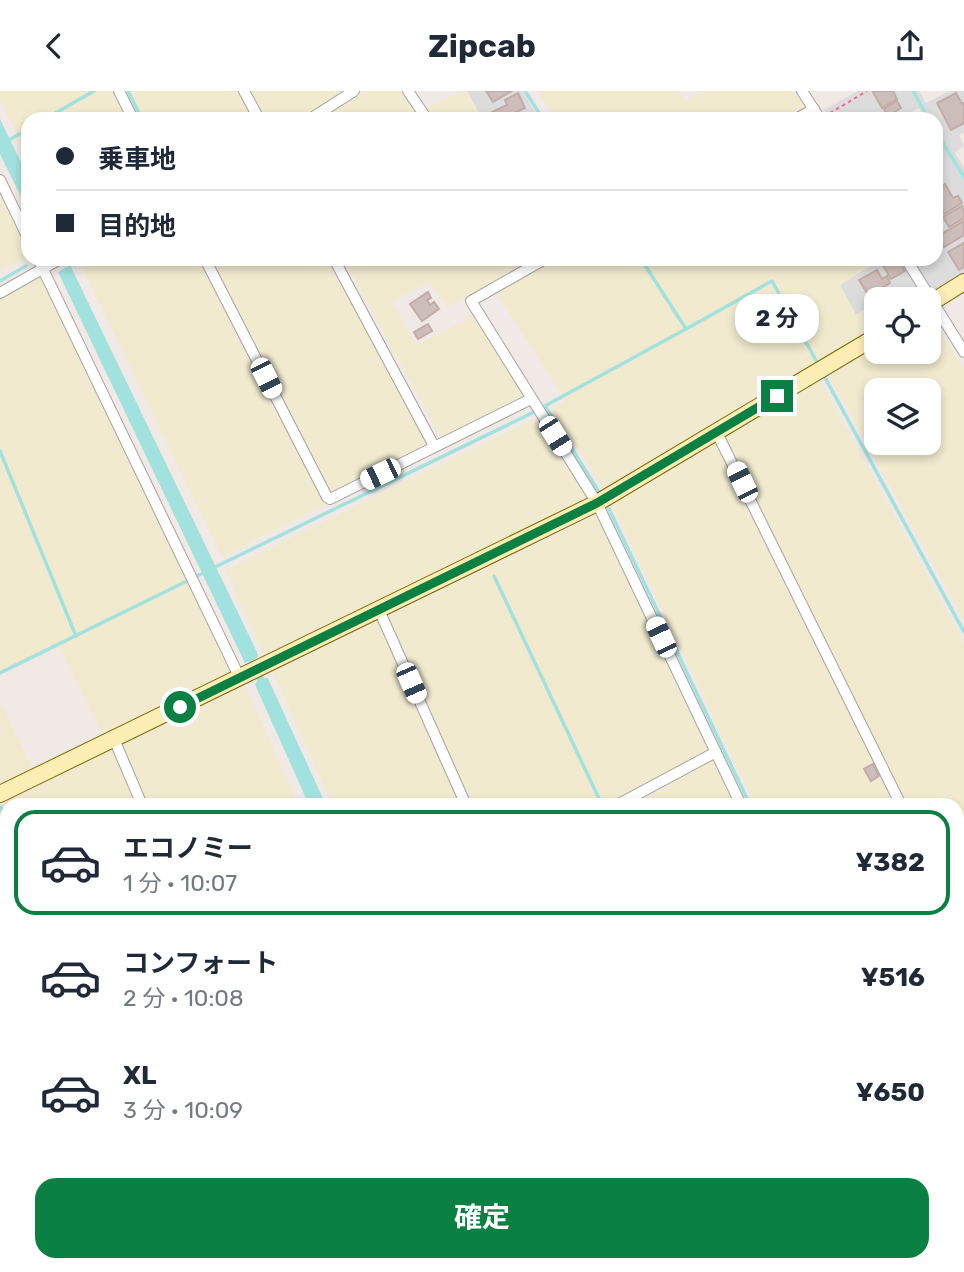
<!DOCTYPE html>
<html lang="ja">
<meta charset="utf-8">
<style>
:root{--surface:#fff;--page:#f6f6f7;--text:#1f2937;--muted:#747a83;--line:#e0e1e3;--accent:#0b8043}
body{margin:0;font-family:Rubik,"Noto Sans JP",sans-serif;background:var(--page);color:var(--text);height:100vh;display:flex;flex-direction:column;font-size:26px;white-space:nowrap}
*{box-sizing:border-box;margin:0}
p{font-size:23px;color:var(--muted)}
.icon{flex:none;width:38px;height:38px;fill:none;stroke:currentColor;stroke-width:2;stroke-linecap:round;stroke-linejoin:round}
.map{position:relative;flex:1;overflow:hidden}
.details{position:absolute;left:0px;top:707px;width:964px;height:474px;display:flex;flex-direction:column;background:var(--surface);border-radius:21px 21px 0 0;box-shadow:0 4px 10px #0003}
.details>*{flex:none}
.top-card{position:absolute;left:21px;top:21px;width:922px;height:154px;border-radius:21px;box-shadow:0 4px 10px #0003;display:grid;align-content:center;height:154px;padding:0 35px;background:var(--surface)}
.fabs{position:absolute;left:864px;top:196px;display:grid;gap:14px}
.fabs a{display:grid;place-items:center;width:77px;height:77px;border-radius:14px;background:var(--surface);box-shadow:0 4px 10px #0003;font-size:35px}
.end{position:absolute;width:32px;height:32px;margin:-16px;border:9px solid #0b8043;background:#fff;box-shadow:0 0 0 4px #fff}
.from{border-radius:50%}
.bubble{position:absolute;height:49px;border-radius:21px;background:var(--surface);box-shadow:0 4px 10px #0003;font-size:23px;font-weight:700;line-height:49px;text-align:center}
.car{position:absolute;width:21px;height:42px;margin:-21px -10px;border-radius:9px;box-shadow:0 0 5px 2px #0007;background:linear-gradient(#fff 24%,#345 0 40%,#fff 0 76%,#345 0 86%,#fff 0)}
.top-card b{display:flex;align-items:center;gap:24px;height:66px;font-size:26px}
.top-card b+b{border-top:2px solid var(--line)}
.top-card i{width:18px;height:18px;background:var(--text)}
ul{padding:12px 0 0;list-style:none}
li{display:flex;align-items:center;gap:21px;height:105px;margin:0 14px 10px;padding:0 21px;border:4px solid transparent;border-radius:21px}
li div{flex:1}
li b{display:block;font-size:26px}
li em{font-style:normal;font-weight:700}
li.current{border-color:var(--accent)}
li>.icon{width:63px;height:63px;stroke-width:1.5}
.button{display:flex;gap:14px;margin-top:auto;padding:14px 35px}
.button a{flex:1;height:80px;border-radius:21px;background:var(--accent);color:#fff;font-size:28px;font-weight:700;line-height:80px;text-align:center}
header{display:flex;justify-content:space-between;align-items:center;height:91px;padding:0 35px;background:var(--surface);font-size:32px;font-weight:700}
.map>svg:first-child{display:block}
</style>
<header><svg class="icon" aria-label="back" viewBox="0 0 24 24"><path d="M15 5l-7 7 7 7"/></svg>Zipcab<svg class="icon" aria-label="share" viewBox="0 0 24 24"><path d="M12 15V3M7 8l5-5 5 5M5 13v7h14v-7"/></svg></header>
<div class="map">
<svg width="964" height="1181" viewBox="0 0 964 1181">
<rect width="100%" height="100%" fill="#f1e9e5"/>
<g fill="#dddcdd">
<polygon points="467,0 522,0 540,28 524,28 521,25 515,28 482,28"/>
<polygon points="858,0 919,0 926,12 949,0 964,0 964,41 959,44 964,54 955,62 964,76 964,201 949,210 940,198 924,208 897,208 893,201 881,208 877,208 877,211 856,224 840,194 882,168 936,168 936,57 940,55 936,48 936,28 925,28 919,17 900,28 824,28 828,26 824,19"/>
</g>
<g fill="#f1eacf" fill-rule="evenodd">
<polygon points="0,0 240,0 255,28 28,28 28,65 0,8"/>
<polygon points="248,0 348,0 303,28 263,28"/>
<polygon points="365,0 413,0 417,22 461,0 467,0 482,28 321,28"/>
<polygon points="537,0 678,0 685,10 701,0 794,0 805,16 784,28 556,28"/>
<polygon points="0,101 28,159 28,165 0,181"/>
<polygon points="78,168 330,168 428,352 332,403 325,414 222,466"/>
<polygon points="344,168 537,168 447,216 430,191 392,210 416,254 475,224 524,307 441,347"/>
<polygon points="555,168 882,168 840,194 856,224 877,211 877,236 605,399 551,317 566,310 496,201"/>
<polygon points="41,187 234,580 103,644 59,556 0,584 0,209"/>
<path d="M929,228l5,2 30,48v251l-135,-245 48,-29v6h52zM877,299h52v53h-52z"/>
<polygon points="820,289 964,551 964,860 957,862 957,714 755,714 612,414"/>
<polygon points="535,327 589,408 265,565 225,479"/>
<polygon points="598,423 709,659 604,714 333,714 273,581"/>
<polygon points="245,594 299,714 7,714 7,959 0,960 0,713"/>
<polygon points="0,611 33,678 0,694"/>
<polygon points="714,669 735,714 631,714"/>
<polygon points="964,871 964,1105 957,1106 957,873"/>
<polygon points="7,969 7,1174 380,1174 381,1181 0,1181 0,971"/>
<polygon points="964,1129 964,1181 872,1181 871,1174 957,1174 957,1130"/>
<polygon points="576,1174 698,1174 699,1181 521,1181"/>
<polygon points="708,1174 858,1174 859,1181 708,1181"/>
</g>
<g fill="#a2e2de">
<polygon points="0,28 28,86 28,120 0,63"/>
<polygon points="70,174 257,561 258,565 255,568 264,587 268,587 270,592 326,714 309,714 257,598 255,593 257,590 249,571 245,572 58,181"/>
</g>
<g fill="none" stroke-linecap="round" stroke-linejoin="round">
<g stroke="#a2e2de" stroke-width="3.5">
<polyline points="128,0 142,28"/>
<polyline points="525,0 543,28"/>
<polyline points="913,0 929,28"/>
<polyline points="45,28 94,0"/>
<polyline points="936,41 964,86"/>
<polyline points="9,49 28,38"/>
<polyline points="0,190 26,175"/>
<polyline points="686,238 772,190 818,273"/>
<polyline points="823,283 964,541"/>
<polyline points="545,315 599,401"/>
<polyline points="0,360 76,545"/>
<polyline points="609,418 750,714"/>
<polyline points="213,477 532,322 686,238 641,168"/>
<polyline points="197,485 206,481"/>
<polyline points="494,485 602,714"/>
<polyline points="0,582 187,490"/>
<polyline points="1,716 7,735"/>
<polyline points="101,1174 102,1181"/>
<polyline points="703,1174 704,1181"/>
</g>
</g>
<g fill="#cdbebb" stroke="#c4aba6" stroke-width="2">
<polygon points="486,0 512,0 493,11"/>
<polygon points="875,0 893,0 897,8 882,17 873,1"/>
<polygon points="518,2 525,17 501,28 488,28 486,24 507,14 505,9"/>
<polygon points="956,2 962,13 964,12 964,32 951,39 937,12"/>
<polygon points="897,10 901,17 888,25 884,18"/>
<polygon points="945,93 953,107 958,105 962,112 944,123 936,111 936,99"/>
<polygon points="962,115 964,119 964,127 949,136 943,126"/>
<polygon points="964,130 964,144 944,156 938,145"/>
<polygon points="964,152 964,176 959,179 948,161"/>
<polygon points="892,168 898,168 905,180 891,188 882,173"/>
<polygon points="877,179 882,188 887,185 890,192 869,205 859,189"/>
<polygon points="428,201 431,207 427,209 430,214 434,211 439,218 422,230 410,213"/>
<polygon points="428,233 432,240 418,248 414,241"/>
<polygon points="873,673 879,685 871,690 864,678"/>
</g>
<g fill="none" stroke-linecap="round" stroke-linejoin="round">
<g stroke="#a3a3a3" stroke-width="12">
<g id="street">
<polyline points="119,0 133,28"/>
<polyline points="244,0 259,28"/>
<polyline points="408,0 427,28"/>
<polyline points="802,0 820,28"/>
<polyline points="310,28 354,0"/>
<polyline points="796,28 814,18"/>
<polyline points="0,89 28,147"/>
<polyline points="38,168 236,579"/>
<polyline points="205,168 327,406 330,408 531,308"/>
<polyline points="334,168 434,355"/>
<polyline points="545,168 471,210 597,412 741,714"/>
<polyline points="906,168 964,261"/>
<polyline points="0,202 60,168"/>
<polyline points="717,342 901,714"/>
<polyline points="379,519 466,714"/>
<polyline points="114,648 142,714"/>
<polyline points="617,714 716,661"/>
<polyline points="957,829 964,843"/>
<polyline points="957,867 964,865"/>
<polyline points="0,966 7,964"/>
<polyline points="957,1125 964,1124"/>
<polyline points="240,1174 240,1181"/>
<polyline points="561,1174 562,1181"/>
<polyline points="863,1174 864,1181"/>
<polyline points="481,1181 540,1174"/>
</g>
</g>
<g stroke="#7d6700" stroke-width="18">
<g id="secondary">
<polyline points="929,213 964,191"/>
<polyline points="0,703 597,412 877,245"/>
</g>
</g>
<polyline stroke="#ff6883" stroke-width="2" stroke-dasharray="3.5 3.5" stroke-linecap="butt" points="830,22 867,0"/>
<use href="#street" stroke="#fff" stroke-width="10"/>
<use href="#secondary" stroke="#feedb5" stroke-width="16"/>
</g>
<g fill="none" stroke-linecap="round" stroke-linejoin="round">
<polyline stroke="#0b8043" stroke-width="9" points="180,616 597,412 777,305"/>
</g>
</svg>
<div class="fabs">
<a><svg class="icon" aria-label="locate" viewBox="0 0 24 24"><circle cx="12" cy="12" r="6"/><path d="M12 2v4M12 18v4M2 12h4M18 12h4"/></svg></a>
<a><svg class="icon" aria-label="layers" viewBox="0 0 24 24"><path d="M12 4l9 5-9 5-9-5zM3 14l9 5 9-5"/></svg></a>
</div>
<i class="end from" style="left:180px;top:616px"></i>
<i class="end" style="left:777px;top:305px"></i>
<div class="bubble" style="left:735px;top:203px;width:84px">2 分</div>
<i class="car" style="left:266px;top:287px;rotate:153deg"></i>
<i class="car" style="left:555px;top:345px;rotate:148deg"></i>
<i class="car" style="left:380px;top:383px;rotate:244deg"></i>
<i class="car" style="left:742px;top:391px;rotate:334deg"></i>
<i class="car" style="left:661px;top:546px;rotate:335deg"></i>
<i class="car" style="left:411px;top:592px;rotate:156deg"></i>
<div class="top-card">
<b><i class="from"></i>乗車地</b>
<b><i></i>目的地</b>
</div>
<section class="details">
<ul>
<li class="current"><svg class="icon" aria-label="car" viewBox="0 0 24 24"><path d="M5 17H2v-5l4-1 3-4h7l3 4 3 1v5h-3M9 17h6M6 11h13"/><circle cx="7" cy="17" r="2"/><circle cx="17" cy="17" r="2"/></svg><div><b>エコノミー</b><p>1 分 · 10:07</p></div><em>¥382</em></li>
<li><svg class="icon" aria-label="car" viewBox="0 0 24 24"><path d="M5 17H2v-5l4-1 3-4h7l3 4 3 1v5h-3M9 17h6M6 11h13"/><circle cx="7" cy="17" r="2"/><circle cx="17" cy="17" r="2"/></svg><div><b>コンフォート</b><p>2 分 · 10:08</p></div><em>¥516</em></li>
<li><svg class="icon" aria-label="car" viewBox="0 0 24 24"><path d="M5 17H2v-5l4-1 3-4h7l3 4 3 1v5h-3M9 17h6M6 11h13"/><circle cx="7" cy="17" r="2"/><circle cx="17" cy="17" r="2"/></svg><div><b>XL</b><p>3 分 · 10:09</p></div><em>¥650</em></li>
</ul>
<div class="button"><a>確定</a></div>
</section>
</div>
